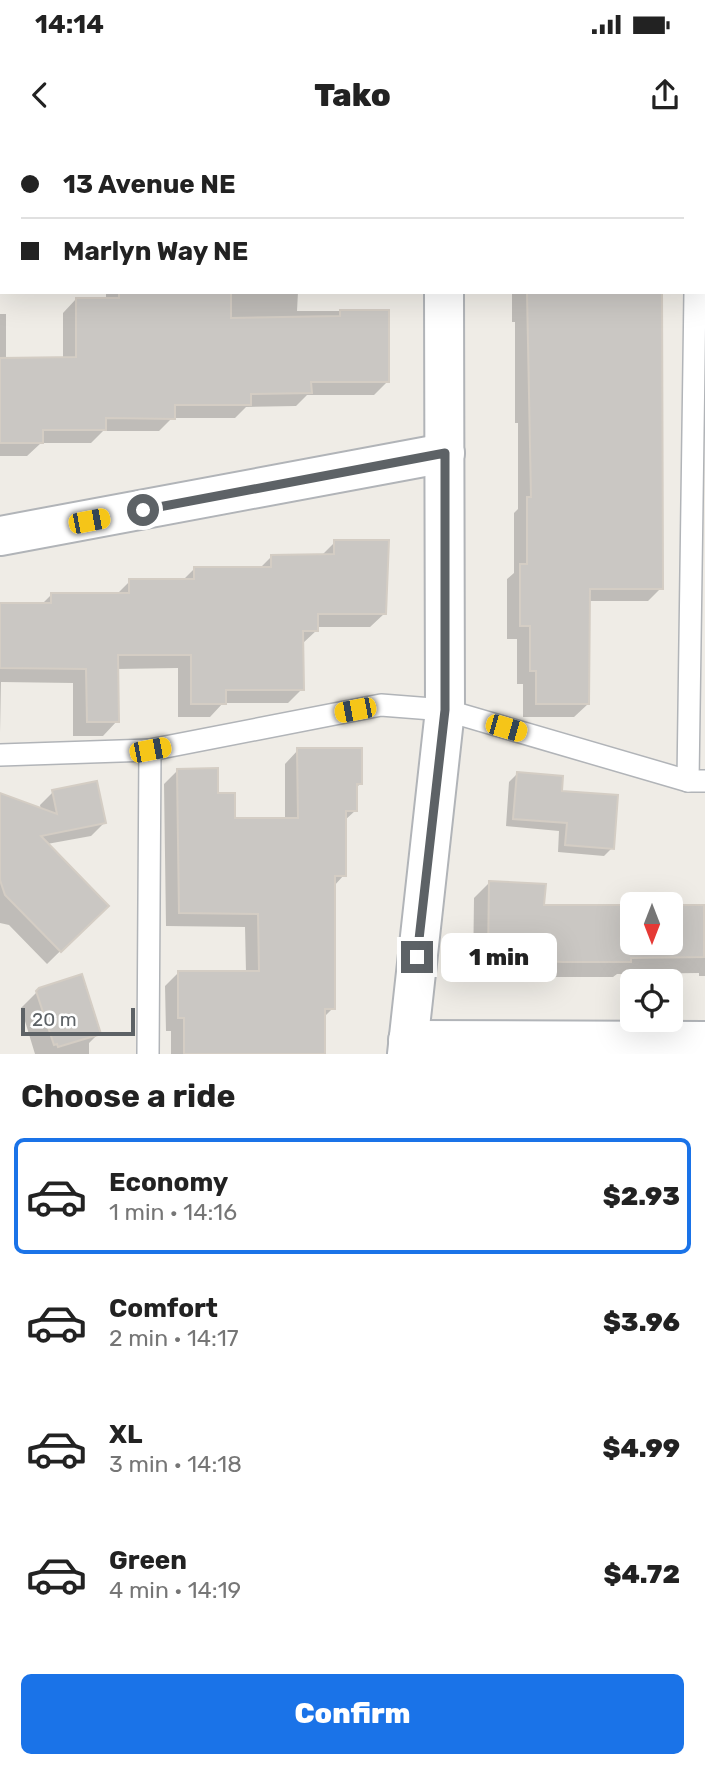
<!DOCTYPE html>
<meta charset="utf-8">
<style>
:root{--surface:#fff;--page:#f2f2f2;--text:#222;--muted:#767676;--line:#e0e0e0;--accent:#1a73e8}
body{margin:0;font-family:Rubik,sans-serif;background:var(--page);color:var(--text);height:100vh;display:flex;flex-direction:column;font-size:26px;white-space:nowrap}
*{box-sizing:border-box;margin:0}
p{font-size:23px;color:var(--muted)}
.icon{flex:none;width:38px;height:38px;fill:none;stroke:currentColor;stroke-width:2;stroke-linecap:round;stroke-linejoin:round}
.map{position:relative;height:914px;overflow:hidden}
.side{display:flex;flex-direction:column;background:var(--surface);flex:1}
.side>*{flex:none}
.top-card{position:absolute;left:0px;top:0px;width:705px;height:154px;box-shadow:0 7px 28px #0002;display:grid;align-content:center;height:154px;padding:0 21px;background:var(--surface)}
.needle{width:46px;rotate:180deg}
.controls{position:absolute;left:620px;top:752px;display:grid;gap:14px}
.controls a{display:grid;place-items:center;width:63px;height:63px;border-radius:10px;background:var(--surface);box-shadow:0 7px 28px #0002;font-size:35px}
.scale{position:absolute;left:21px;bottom:18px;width:114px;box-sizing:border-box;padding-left:7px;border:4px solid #5d6266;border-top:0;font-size:19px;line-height:24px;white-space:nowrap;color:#5d6266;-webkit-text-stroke:5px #fff;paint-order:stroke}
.end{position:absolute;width:32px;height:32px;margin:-16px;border:9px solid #5d6266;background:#fff;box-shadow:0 0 0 4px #fff}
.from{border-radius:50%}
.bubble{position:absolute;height:49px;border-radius:10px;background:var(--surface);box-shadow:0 7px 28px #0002;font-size:23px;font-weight:800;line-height:49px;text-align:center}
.car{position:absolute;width:21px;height:42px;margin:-21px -10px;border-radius:9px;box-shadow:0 0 5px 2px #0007;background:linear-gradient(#f5c518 24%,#345 0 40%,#f5c518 0 76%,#345 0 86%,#f5c518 0)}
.top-card b{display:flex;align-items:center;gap:24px;height:66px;font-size:26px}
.top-card b+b{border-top:2px solid var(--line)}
.top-card i{width:18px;height:18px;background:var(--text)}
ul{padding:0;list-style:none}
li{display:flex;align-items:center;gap:21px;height:116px;margin:0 14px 10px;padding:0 7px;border:4px solid transparent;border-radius:10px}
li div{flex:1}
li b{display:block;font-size:26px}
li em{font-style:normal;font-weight:800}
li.selected{border-color:var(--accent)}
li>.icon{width:63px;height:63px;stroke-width:1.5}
h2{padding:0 21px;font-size:32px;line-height:84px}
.primary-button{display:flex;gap:14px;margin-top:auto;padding:14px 21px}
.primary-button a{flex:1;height:80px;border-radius:10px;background:var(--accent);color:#fff;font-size:28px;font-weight:800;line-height:80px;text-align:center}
.status{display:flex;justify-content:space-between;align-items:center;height:49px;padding:0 35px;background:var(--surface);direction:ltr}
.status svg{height:19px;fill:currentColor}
header{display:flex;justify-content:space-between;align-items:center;height:91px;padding:0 21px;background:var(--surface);font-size:32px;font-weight:800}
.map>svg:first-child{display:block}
</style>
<div class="status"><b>14:14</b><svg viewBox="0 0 49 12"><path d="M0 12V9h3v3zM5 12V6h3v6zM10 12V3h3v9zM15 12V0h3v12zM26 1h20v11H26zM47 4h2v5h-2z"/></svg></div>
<header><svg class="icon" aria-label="back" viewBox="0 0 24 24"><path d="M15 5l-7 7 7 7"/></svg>Tako<svg class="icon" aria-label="share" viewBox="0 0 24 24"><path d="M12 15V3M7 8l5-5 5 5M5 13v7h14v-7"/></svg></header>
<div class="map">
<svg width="705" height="914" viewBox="0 0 705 914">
<rect width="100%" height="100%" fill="#efece6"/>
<g fill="#0003">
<polygon points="0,0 366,0 2,2 0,113"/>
<polygon points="539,0 592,0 592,2 537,2"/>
<polygon points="106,152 298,152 297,171 388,171 388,241 374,255 307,255 296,266 246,267 235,278 172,278 159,291 103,291 91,303 41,303 27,316 0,316 0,174 6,174 6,220 63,219 63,173 76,159 106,159"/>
<polygon points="512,152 659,152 661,448 648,461 588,461 588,564 574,577 523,577 523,544 517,544 517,499 507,499 507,439 514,433 514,373 518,369 518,283 515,283 515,182 512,182"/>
<polygon points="335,402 385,473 370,487 317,487 317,490 302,504 302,549 288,563 223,563 210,577 178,577 178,528 116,529 117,581 103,596 73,596 73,543 1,542 0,593 0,465 41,465 51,455 116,455 130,441 182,441 195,428 260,428 272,416 321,416"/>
<polygon points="298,610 361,643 356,648 356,670 344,681 344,735 334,746 333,868 323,878 323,914 171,914 171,891 166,891 165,846 179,832 246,832 245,787 166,786 164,644 178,630 217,655 233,680 285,680 285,624"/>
<polygon points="517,634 560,652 612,708 604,716 558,712 559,691 506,686 509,642"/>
<polygon points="53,652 104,683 91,696 47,704 106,766 47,824 9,785 0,783 0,655 41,670 40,665"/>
<polygon points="490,742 632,803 670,803 670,766 705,766 705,836 699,836 699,833 617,834 613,837 545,837 473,833 474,758"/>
<polygon points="40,849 99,893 89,903 89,914 35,914 21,868"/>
</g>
<g fill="#cac7c3" stroke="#d4cdc4" stroke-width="2" fill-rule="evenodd">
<polygon points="119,152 231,152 231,178 340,176 340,170 389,170 389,242 311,242 312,253 251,254 251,265 175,265 175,279 106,278 106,290 43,290 43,303 0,303 0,218 76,217 76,158 119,158"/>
<polygon points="527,152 662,152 663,449 590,449 589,564 536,564 536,531 530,531 530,486 520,486 520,424 527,424 527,357 531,357"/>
<polygon points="334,400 389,400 386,474 318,474 318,491 303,491 304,550 226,550 226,564 191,564 191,515 118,515 119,582 87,582 86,529 0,528 0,463 51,463 51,453 129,453 129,439 194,439 194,427 271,427 271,415 334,414"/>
<polygon points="297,608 362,608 362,644 357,644 357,671 346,671 346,736 335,736 335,869 325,869 325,914 184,914 184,878 178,878 178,831 259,831 258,774 179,773 177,629 218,628 218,653 235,653 235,678 298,678"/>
<polygon points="517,632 563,636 562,651 618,655 614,709 565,705 567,683 513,679"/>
<polygon points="97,641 106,683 41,696 109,766 61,812 5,755 0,740 0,653 57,674 52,650"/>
<path d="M489,741l57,3 -2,21h160v52l-73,1v4h-69l-74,-5zM632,765h38v38h-38z"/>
<polygon points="82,834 101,894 58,907 57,904 54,905 36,851 39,848"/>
</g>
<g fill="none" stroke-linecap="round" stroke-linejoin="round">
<g stroke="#b1b4b8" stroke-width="24">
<g id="lane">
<polyline points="697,2 697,0"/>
<polyline points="0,141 2,141"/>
<polyline points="150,610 381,565 445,570 688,641 705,641"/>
<polyline points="0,615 150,610 148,914"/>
<polyline points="688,641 695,152"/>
</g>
</g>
<g stroke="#b1b4b8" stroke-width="42">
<g id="street">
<polyline points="442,0 443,2"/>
<polyline points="0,396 445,313"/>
<polyline points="408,900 705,901"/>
<polyline points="407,914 445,570 444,152"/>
</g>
</g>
<use href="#lane" stroke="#fff" stroke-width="21"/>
<use href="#street" stroke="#fff" stroke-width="38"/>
</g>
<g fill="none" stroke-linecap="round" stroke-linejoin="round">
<polyline stroke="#5d6266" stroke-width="9" points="143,370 445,313 445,570 417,817"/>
</g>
</svg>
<div class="controls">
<a><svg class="needle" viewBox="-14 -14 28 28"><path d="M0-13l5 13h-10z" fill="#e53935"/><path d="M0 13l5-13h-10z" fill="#767676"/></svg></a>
<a><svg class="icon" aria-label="locate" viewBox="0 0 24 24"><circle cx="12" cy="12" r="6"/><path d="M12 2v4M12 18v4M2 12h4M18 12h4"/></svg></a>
</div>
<div class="scale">20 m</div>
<i class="end from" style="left:143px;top:370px"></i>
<i class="end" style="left:417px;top:817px"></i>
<div class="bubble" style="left:441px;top:793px;width:116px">1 min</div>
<i class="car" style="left:89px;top:381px;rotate:79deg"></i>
<i class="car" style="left:355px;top:570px;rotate:259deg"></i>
<i class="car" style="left:506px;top:588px;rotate:106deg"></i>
<i class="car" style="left:150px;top:610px;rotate:79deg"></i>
<div class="top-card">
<b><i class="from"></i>13 Avenue NE</b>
<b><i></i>Marlyn Way NE</b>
</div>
</div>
<section class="side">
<h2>Choose a ride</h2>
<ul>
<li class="selected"><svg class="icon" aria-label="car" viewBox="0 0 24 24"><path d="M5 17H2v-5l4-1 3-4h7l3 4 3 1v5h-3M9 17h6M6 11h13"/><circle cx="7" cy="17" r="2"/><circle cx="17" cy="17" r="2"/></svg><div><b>Economy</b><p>1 min · 14:16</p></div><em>$2.93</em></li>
<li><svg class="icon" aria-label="car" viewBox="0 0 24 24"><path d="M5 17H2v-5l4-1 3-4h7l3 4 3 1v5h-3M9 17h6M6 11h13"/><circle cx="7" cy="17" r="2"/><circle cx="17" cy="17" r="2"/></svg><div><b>Comfort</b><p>2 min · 14:17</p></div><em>$3.96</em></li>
<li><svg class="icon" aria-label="car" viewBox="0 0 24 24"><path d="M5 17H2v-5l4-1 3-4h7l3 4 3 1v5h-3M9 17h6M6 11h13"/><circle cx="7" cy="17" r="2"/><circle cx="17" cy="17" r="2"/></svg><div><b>XL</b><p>3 min · 14:18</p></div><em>$4.99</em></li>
<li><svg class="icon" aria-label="car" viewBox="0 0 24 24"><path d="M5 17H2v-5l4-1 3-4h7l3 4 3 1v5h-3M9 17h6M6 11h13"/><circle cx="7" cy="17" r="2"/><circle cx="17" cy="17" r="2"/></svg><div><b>Green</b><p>4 min · 14:19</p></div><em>$4.72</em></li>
</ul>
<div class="primary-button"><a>Confirm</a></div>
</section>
